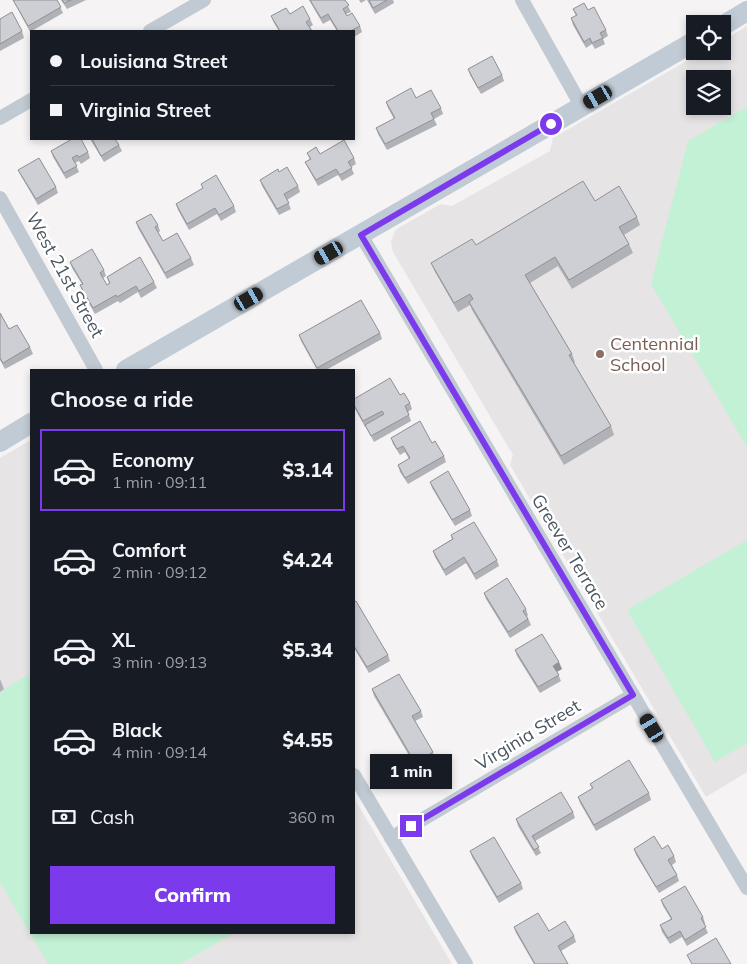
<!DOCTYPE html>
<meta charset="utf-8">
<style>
:root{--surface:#171b24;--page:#242831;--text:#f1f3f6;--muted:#9ea1a6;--line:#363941;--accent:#7c3aed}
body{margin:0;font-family:Mulish,sans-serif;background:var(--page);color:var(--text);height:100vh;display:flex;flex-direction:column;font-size:19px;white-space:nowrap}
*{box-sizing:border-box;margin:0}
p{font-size:16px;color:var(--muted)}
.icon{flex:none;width:28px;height:28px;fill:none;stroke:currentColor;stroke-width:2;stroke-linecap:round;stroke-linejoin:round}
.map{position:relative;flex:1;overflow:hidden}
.panel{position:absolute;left:30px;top:369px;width:325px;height:565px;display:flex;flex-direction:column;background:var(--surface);border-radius:0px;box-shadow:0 2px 8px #0003}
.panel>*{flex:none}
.guide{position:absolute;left:30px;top:30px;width:325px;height:110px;border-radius:0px;box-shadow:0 2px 8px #0003;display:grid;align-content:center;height:110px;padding:0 20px;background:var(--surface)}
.tools{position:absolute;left:686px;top:15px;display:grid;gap:10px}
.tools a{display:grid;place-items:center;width:45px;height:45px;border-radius:0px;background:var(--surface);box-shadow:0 2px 8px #0003;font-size:25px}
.end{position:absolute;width:22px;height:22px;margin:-11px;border:6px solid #7c3aed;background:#fff;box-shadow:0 0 0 2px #fff}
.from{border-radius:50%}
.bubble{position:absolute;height:35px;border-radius:0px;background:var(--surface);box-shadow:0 2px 8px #0003;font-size:16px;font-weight:800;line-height:35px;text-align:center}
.car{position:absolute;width:15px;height:30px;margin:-15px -8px;border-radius:6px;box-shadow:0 0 4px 1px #0007;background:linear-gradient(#222 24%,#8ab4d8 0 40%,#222 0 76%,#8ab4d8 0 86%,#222 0)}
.guide b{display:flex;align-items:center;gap:18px;height:48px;font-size:19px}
.guide b+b{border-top:1px solid var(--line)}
.guide i{width:12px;height:12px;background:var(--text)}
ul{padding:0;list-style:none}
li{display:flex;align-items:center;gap:15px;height:82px;margin:0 10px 8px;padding:0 10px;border:2px solid transparent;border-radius:0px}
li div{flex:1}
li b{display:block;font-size:19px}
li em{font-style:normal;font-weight:800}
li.on{border-color:var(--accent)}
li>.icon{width:45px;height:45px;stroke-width:1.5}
h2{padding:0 20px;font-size:22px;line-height:60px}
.pay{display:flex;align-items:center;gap:12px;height:55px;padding:0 20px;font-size:19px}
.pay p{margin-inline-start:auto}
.button{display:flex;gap:10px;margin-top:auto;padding:10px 20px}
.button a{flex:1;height:58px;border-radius:0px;background:var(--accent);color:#fff;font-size:20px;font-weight:800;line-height:58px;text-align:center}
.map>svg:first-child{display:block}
</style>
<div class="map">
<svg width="747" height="964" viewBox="0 0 747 964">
<rect width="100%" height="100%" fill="#f5f3f3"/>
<g fill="#e6e4e5" fill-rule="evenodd">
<path d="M747,26v746l-41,25 -196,-332 3,-10 -120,-203 -2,-10 4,-11 5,-4 41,-23 11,2 98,-55 3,-13 151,-87h18l1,-10zM695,79h27v27h-27z"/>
<polygon points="31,440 31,932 354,932 354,798 452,964 0,964 0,458"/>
</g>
<g fill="#c3f1d5">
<polygon points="747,107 747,447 651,284 688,141"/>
<polygon points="747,540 747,743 715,762 627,610"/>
<polygon points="31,673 31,932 234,933 180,964 48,964 0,882 0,692"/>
</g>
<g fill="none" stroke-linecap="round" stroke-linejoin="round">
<g stroke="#c1cad2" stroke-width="14">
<polyline points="522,0 582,107"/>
<polyline points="150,31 204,0"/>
<polyline points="0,118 31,100"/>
<polyline points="0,198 96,370"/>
<polyline points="361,235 747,888"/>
<polyline points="354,775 466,964"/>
<polyline points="391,838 633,695"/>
</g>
<g stroke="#c1cbd6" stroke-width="20">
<polyline points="722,26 747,11"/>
<polyline points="126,370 695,41"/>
<polyline points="0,442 31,423"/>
</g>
</g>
<g fill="#b0b2b7">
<polygon points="13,0 57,0 63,13 30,32"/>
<polygon points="61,0 86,0 67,9"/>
<polygon points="309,0 345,0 351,12 346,14 347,16 360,26 362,32 354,37 354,31 337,31 330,20 323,24"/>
<polygon points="359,0 366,0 361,3"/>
<polygon points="367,0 393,0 394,3 375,14"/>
<polygon points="573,9 588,10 606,30 608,36 603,39 605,44 595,49 592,44 586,48 573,25 571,18 576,16"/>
<polygon points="290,14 310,19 313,25 310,27 312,31 279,31 274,23 271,16"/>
<polygon points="0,19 22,31 24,38 0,51"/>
<polygon points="468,69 502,75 504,81 481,94 470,75"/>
<polygon points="416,98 441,108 443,114 434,119 437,125 387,150 378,134 376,128 394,119 388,108 386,102"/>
<polygon points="90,139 118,139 116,140 119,145 122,151 104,162"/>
<polygon points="51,151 88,152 90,158 81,164 79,161 75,163 79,172 66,179 53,157"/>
<polygon points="307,153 354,158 356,164 351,167 354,174 342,181 338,175 318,186 308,168 305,162 310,160"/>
<polygon points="18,170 56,187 58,193 38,205 21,176"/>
<polygon points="279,172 298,186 300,192 287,200 291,209 279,215 262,186 260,180"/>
<polygon points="201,184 234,206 236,212 221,221 217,214 189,230 178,210 176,204 203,188"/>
<polygon points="595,201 637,217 640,225 624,235 629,244 633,253 572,289 558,266 530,283 572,354 575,362 574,363 611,426 614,435 564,465 472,310 470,305 458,312 435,272 431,263 476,245"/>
<polygon points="136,222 158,225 160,231 158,233 163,241 191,258 194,265 167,279 138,228"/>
<polygon points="70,262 104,270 106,276 103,278 107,285 109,283 107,277 154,282 157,288 141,298 138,292 120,303 118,301 95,314 82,291 80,285 82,284 72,268"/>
<polygon points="0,313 9,329 30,347 33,354 5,369 0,360"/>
<polygon points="380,333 382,339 326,370 317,370 301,341 299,335"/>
<polygon points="400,395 410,403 412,409 408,412 411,421 374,442 366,427 365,427 354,407 354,399"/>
<polygon points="391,438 432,443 444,456 446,462 408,484 400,472 398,465 409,459 405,452 400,455 393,444"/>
<polygon points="430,482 470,510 472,516 455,526 432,488"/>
<polygon points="451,535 497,560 499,566 476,580 466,563 446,576 435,557 433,551 452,539"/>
<polygon points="484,593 526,609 528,615 527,616 531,625 510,638 486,599"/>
<polygon points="354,602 388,655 390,661 369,673 354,648"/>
<polygon points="515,650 562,669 557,672 561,681 540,693 517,656"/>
<polygon points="0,679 4,689 0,692"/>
<polygon points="372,689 421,711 423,717 415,721 433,752 435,758 417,769 374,696"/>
<polygon points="590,784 649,793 651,800 596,831 580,803 578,797 592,789"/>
<polygon points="573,812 575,818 535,841 541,853 536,856 518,826 516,819"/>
<polygon points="634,849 662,849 674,856 676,862 672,865 677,875 679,881 659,893 636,855"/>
<polygon points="470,851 521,883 523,889 499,903 472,857"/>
<polygon points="661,900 703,917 705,923 704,924 708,933 687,946 682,937 670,944 662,932 660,925 671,919 663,906"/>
<polygon points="514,927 549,931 574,936 576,942 561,951 568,964 534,964 516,933"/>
</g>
<polygon fill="#909195" points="559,662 562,669 556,672 553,666"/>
<g fill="#cdcfd5" stroke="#909195">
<polygon points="13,0 57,0 61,7 28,26"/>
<polygon points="62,0 71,0 64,3"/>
<polygon points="310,0 345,0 349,5 343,9 347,16 352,13 360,26 350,31 338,31 328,14 321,18"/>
<polygon points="369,0 387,0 373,8"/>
<polygon points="584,3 588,10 594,7 606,30 600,33 603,38 592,43 590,38 584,42 571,18 577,15 573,9"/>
<polygon points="303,6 310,19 306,22 312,31 280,31 271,16 286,8 290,14"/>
<polygon points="12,12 22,31 0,44 0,19"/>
<polygon points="492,56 502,75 478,88 468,69"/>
<polygon points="411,88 416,98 431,90 441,108 431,113 434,119 385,144 376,128 395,118 386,102"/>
<polygon points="72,139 81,139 88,152 79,157 77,155 72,158 77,166 64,173 51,151"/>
<polygon points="92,139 115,139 119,145 101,156"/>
<polygon points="344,140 354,158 348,162 352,168 340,175 336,169 316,180 305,162 311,159 307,153 316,147 320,154"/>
<polygon points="39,158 56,187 36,199 18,170"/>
<polygon points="287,167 298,186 284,194 289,203 277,209 260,180 278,169 279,172"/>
<polygon points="216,175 234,206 219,215 215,208 187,224 176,204 203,188 201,184"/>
<polygon points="583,181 595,201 619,186 637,217 619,227 629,244 569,280 555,257 525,275 572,354 569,355 611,426 561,456 469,302 473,299 470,294 454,303 431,263 472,239 476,245"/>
<polygon points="151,214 158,225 155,227 163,241 177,233 191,258 165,273 136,222"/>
<polygon points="92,249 104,270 100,273 107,285 110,283 107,277 140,257 154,282 139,291 136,286 117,297 116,295 93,308 80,285 83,284 70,262"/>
<polygon points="361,300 380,333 317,368 299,335"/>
<polygon points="0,313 9,329 17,325 30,347 3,363 0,358"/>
<polygon points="390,378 400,395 404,393 410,403 405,406 409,415 371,436 365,425 384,414 382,411 363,421 354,405 354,399"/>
<polygon points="420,421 432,443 435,441 444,456 405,478 398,465 410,458 403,446 397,449 391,438"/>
<polygon points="448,471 470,510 452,520 430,482"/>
<polygon points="474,522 497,560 474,574 464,557 444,570 433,551 453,539 451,535"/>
<polygon points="507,578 526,609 523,611 528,619 508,632 484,593"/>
<polygon points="356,601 388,655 367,667 354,646 354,602"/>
<polygon points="542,634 559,662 553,666 559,675 538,687 515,650"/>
<polygon points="399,674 421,711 412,716 433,752 415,763 372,689"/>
<polygon points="629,760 649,793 594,825 578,797 593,788 590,784"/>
<polygon points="561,792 573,812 532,836 539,847 534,850 516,819"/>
<polygon points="654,836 662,849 668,845 674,856 668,860 677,875 656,887 634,849"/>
<polygon points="494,837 521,883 497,897 470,851"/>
<polygon points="685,886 703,917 701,918 706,927 685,940 680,931 668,938 660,925 672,919 661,900"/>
<polygon points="538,913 549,931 565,921 574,936 558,946 568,964 535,964 514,927"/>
<polygon points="716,938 731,964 692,964 687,955"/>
</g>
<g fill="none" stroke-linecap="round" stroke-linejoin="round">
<polyline stroke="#7c3aed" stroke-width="6" points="411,826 633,695 361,235 551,124"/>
</g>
<circle fill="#8d6e63" stroke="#fff" stroke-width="2" cx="600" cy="354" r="5"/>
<g text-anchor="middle" stroke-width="5" stroke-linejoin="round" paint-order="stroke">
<g font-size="18" fill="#4a5661" stroke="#fff">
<text transform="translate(65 275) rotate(61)" y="6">West 21st Street</text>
<text transform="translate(570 552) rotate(59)" y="6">Greever Terrace</text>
<text transform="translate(528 735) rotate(-31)" y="6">Virginia Street</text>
</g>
<g font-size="18" fill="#785e54" stroke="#fff" text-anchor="start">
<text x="610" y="350">Centennial<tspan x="610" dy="21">School</tspan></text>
</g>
</g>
</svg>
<div class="tools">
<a><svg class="icon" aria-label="locate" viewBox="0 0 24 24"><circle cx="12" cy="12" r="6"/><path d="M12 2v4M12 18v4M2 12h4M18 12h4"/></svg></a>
<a><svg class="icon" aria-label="layers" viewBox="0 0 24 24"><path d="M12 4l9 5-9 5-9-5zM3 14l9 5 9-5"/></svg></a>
</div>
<i class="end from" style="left:551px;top:124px"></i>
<i class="end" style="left:411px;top:826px"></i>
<div class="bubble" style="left:370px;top:754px;width:82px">1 min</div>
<i class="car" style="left:598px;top:97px;rotate:240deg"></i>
<i class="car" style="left:329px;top:253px;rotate:240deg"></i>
<i class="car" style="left:249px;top:299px;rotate:60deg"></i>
<i class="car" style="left:652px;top:728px;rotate:329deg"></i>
<div class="guide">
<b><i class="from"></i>Louisiana Street</b>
<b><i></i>Virginia Street</b>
</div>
<section class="panel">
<h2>Choose a ride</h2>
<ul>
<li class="on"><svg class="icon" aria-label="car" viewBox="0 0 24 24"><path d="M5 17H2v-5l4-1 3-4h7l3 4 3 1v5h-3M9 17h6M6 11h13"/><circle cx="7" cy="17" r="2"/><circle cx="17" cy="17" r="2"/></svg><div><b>Economy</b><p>1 min · 09:11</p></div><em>$3.14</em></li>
<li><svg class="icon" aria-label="car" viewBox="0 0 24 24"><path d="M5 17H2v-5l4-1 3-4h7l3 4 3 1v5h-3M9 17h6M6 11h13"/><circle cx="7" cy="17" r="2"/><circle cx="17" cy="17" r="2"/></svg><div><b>Comfort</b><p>2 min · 09:12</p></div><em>$4.24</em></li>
<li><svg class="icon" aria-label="car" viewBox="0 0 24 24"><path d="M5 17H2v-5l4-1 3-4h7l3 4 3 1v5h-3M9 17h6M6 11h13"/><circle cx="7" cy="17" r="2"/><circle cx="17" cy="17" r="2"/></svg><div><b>XL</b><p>3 min · 09:13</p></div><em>$5.34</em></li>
<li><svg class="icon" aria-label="car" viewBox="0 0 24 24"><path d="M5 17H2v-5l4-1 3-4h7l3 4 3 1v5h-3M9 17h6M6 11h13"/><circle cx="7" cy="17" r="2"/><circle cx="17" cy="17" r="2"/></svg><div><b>Black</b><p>4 min · 09:14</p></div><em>$4.55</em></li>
</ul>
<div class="pay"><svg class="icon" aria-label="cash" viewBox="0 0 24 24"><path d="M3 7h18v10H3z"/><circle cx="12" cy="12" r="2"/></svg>Cash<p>360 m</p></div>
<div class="button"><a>Confirm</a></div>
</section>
</div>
